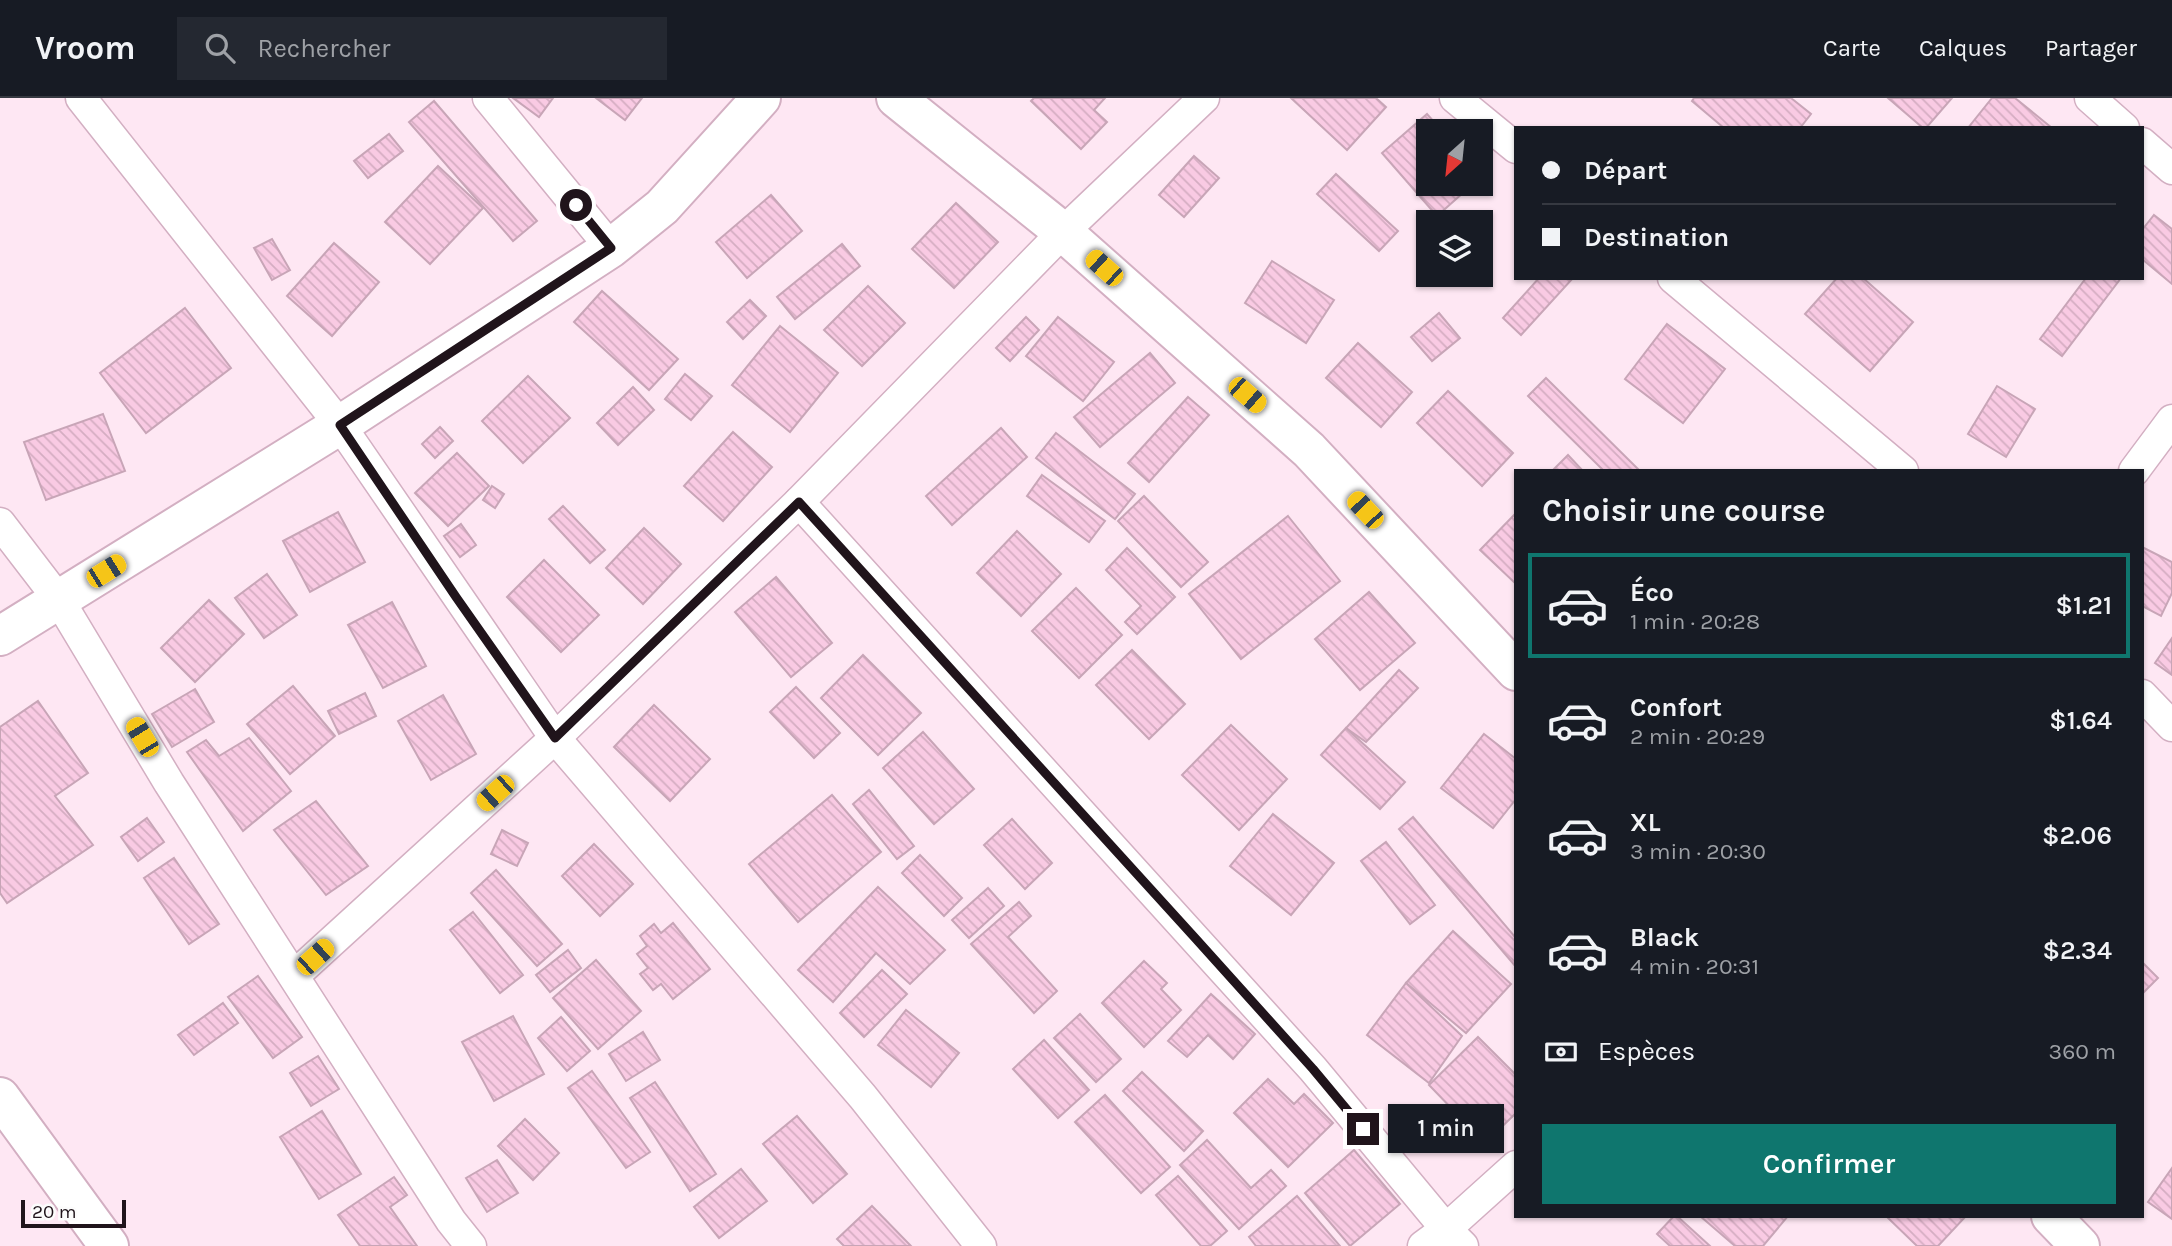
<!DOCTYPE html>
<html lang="fr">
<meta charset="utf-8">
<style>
:root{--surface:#171b24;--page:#242831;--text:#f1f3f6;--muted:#9ea1a6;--line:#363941;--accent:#0f766e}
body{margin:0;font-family:Karla,sans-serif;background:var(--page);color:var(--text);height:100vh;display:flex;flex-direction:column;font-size:26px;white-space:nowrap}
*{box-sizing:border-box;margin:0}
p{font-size:23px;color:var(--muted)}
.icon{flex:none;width:38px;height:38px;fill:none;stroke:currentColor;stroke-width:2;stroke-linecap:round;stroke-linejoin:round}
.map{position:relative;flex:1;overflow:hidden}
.sheet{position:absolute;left:1514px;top:371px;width:630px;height:749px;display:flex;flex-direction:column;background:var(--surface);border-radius:0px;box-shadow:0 2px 5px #0004}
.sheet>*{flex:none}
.top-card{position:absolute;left:1514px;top:28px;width:630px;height:154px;border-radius:0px;box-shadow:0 2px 5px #0004;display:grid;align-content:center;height:154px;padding:0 28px;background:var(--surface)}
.needle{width:46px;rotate:207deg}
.controls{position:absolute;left:1416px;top:21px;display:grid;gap:14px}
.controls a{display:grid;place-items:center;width:77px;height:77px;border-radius:0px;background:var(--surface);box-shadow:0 2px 5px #0004;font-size:35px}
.scale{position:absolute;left:21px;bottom:18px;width:105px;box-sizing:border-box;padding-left:7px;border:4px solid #20141b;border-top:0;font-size:19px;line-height:24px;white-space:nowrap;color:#20141b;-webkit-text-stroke:5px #fcfcfc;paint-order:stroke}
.end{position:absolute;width:32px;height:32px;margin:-16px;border:9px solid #20141b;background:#fff;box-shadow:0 0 0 4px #fff}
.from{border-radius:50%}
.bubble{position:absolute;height:49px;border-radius:0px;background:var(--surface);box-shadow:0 2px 5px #0004;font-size:23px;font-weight:600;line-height:49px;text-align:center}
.car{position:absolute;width:21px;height:42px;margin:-21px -10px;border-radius:9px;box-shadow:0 0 5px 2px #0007;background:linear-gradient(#f5c518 24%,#345 0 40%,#f5c518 0 76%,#345 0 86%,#f5c518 0)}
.top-card b{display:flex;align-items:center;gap:24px;height:66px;font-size:26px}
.top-card b+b{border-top:2px solid var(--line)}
.top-card i{width:18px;height:18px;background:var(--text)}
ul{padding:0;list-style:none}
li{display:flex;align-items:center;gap:21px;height:105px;margin:0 14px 10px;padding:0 14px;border:4px solid transparent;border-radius:0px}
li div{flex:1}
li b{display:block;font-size:26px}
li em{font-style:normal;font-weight:600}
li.selected{border-color:var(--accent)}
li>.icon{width:63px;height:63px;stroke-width:1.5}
h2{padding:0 28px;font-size:32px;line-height:84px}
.pay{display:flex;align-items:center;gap:18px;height:77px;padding:0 28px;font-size:26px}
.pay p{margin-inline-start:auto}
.action{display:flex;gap:14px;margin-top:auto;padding:14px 28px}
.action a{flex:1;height:80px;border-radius:0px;background:var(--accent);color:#fff;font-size:28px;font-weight:600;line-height:80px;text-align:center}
header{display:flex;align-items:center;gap:42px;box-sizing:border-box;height:98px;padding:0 35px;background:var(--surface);border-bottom:2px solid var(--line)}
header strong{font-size:33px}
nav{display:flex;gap:38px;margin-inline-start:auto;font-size:24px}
.search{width:490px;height:63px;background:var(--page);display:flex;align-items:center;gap:18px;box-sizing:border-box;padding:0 24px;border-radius:0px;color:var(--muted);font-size:26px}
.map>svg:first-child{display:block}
</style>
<header>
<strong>Vroom</strong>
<div class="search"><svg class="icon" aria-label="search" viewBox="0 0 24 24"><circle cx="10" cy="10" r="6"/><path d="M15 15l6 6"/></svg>Rechercher</div>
<nav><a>Carte</a><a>Calques</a><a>Partager</a></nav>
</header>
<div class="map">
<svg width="2172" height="1148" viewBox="0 0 2172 1148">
<defs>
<pattern id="building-back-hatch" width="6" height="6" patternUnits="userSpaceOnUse" patternTransform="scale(1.75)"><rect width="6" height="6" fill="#f9cae3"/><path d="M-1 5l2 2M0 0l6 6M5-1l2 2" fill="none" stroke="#d5adc2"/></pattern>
</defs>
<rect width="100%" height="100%" fill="#fee7f3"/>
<g fill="url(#building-back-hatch)" stroke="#c8a5b7" stroke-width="2">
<polygon points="513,0 553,0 539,19"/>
<polygon points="596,0 642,0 625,22"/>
<polygon points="1034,0 1105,0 1094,12 1107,24 1081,51 1031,3"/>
<polygon points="1291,0 1376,0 1386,9 1347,52"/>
<polygon points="1694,0 1791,0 1811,16 1800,30 1724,30 1692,3"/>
<polygon points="1888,0 1952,0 1926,30 1923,30"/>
<polygon points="1992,0 2015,0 2052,30 1968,30"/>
<polygon points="434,3 537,123 513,143 409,24"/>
<polygon points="1427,16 1442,33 1428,33 1428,86 1473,86 1437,118 1382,55"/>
<polygon points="389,36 403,53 368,80 354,63"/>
<polygon points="1194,58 1219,80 1184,119 1159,97"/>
<polygon points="438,68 483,110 430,166 385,124"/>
<polygon points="1336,76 1398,133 1379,153 1317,96"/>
<polygon points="771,97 802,133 747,180 716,144"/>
<polygon points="956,105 998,144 954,190 912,151"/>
<polygon points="2154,117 2172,131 2172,186 2142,161 2142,132"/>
<polygon points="272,141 290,172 272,182 254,150"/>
<polygon points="334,145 379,184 332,238 287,198"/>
<polygon points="842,146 860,168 795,221 777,199"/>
<polygon points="1272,163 1334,202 1306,245 1245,205"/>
<polygon points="1539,180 1573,180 1521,237 1503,220"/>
<polygon points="1837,180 1863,180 1913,224 1870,273 1805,216"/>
<polygon points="2086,180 2121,180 2062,258 2040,241"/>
<polygon points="868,188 905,225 862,268 824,232"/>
<polygon points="602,193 678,261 649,292 574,224"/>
<polygon points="750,202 766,218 743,241 727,224"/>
<polygon points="185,210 231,270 146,335 100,275"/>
<polygon points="1439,215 1460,240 1432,263 1411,239"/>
<polygon points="1026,219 1039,232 1010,263 996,250"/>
<polygon points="1058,219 1114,264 1083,303 1026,258"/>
<polygon points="1667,226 1725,271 1683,325 1625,281"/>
<polygon points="780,228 838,275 790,334 732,287"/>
<polygon points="1358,245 1412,294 1381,329 1326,280"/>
<polygon points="1150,255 1175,285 1100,349 1074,319"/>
<polygon points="685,276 712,298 691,322 665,301"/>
<polygon points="528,278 570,320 523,365 482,323"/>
<polygon points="1546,280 1640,373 1604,373 1528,298"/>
<polygon points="1997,288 2035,311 2006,359 1968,336"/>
<polygon points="633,289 654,312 618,347 597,325"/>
<polygon points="1448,293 1513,355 1482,388 1417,325"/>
<polygon points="1188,299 1209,317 1149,384 1128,365"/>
<polygon points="103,316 125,373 46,402 24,344"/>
<polygon points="440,329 453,343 435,360 422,346"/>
<polygon points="1001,330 1027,359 952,427 926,398"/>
<polygon points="733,334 772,369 723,423 684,388"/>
<polygon points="1056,335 1135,396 1115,421 1036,360"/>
<polygon points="457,355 489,388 448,428 415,395"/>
<polygon points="1568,357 1583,373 1552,373"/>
<polygon points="1042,377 1105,423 1089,444 1027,398"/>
<polygon points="492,388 504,396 495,410 483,402"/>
<polygon points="1144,398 1208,464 1181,489 1118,423"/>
<polygon points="563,408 605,452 590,465 549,421"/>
<polygon points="338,414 365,464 310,494 283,443"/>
<polygon points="1516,415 1516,486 1480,452"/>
<polygon points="1288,418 1340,483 1241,561 1189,496"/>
<polygon points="461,426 476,447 460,459 444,438"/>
<polygon points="644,430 681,466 643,506 606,470"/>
<polygon points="1017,433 1061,476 1021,518 977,475"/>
<polygon points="2142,449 2172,464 2172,495 2161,518 2142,508"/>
<polygon points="1127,450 1175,499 1137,536 1125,524 1141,508 1106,472"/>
<polygon points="544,462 599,517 561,554 507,499"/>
<polygon points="267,476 297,517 264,540 235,500"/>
<polygon points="776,479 832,545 791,579 735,514"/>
<polygon points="1076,490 1122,537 1079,580 1032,533"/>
<polygon points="1369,494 1415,545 1360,592 1315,541"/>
<polygon points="209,502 244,536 195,584 161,550"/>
<polygon points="392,504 426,568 383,590 348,527"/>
<polygon points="2172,540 2172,577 2155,565"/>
<polygon points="1132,552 1185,606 1149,641 1096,587"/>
<polygon points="863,557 921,615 878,657 821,600"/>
<polygon points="1399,572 1418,590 1366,644 1346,630"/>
<polygon points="293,588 335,638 290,676 247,626"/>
<polygon points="796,589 840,635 814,660 770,614"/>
<polygon points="195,591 214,624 172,649 152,616"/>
<polygon points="365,595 376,618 339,636 328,613"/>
<polygon points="443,597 476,656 431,682 398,623"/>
<polygon points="38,603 88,675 55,698 93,747 7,805 0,795 0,629"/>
<polygon points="654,607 710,661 670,703 614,649"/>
<polygon points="1231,627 1287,681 1239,732 1182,677"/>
<polygon points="1346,630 1405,684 1380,711 1321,657"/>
<polygon points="923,634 974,691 934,726 883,670"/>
<polygon points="1484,636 1516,661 1516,701 1493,730 1441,690"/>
<polygon points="249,640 291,693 243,733 187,654 206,642 219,658"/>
<polygon points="869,692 914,748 897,761 853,706"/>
<polygon points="832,697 881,754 798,824 749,766"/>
<polygon points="316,703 368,768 326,797 274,732"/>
<polygon points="1273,716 1334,765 1291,817 1230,768"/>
<polygon points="1413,719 1516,840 1516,869 1399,731"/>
<polygon points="147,720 164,744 138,763 121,739"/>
<polygon points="1012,721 1052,765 1025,791 984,747"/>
<polygon points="502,732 528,745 517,768 491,756"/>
<polygon points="1386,744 1435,807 1410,826 1361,763"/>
<polygon points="594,746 633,786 600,818 562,778"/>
<polygon points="920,757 962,800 944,818 902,775"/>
<polygon points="174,760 219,826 189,846 144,780"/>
<polygon points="496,772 562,846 537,868 471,795"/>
<polygon points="878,789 945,852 910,886 876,855 833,904 798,872"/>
<polygon points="988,790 1004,808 969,840 952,822"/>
<polygon points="1019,804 1031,818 1008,839 1057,893 1034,915 971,846"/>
<polygon points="473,814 523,877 500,895 450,832"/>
<polygon points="673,825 710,871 673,901 661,886 653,892 640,876 648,870 637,856 647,848 640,838 654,826 661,835"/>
<polygon points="1453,833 1511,886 1466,935 1406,885"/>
<polygon points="568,852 581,870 550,894 536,877"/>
<polygon points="596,862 641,913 598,951 553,900"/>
<polygon points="1144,863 1167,885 1161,891 1181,912 1144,949 1102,905"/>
<polygon points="2142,864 2158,880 2142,896"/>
<polygon points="882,872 907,896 864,939 840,915"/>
<polygon points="258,878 302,939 273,960 228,899"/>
<polygon points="1406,885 1462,938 1429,985 1367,937"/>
<polygon points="1211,896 1255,936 1233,961 1208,937 1187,959 1168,943"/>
<polygon points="223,905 238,925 194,957 178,937"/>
<polygon points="906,912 959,955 931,989 878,947"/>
<polygon points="1080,916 1121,961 1096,984 1054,940"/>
<polygon points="513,918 544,976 494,1003 462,944"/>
<polygon points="561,919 590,953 567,973 538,940"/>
<polygon points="643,934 660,962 626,983 609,956"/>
<polygon points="1478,939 1516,977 1516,1015 1485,1045 1429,987"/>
<polygon points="1044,942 1089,992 1058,1020 1013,971"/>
<polygon points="318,958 339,991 311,1008 290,975"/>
<polygon points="592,973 650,1054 626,1070 568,990"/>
<polygon points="1142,974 1203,1033 1184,1053 1123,993"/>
<polygon points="1268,981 1294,1006 1304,996 1333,1025 1288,1069 1234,1015"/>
<polygon points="655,984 716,1076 690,1093 630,1000"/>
<polygon points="1105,997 1170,1069 1141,1095 1075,1024"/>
<polygon points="322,1013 361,1076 319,1101 280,1039"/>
<polygon points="797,1018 847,1076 813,1105 763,1046"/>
<polygon points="525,1021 559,1055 533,1082 498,1048"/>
<polygon points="1207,1042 1251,1090 1271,1072 1286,1088 1239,1131 1180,1067"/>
<polygon points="1354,1052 1400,1106 1350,1148 1305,1095"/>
<polygon points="497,1062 518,1095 487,1114 466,1080"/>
<polygon points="2172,1070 2172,1121 2148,1104"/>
<polygon points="741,1071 767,1103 719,1140 694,1109"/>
<polygon points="1178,1078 1227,1133 1210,1148 1201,1148 1156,1097"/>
<polygon points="394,1079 407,1097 390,1109 417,1148 360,1148 338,1117"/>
<polygon points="1297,1098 1340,1148 1256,1148 1249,1139"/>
<polygon points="872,1108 911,1148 844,1148 837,1141"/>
<polygon points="1674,1118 1677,1118 1710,1148 1670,1148 1657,1136"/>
<polygon points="1700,1118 1788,1118 1763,1148 1735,1148"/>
<polygon points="1886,1118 1966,1118 1938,1148 1917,1148"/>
</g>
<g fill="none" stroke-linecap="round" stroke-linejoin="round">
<g stroke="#d3afc2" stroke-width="33">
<g id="street">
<polyline points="81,0 340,327 555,640 863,999 981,1148"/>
<polyline points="488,0 611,150"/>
<polyline points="1455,0 1516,50"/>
<polyline points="2090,0 2124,30"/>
<polyline points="2142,45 2172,71"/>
<polyline points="1673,180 1903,373"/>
<polyline points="2134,373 2172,322"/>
<polyline points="799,404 1313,971 1446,1131 1463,1148"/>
<polyline points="0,425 59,502 169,685 451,1123 471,1148"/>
<polyline points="2142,597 2172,628"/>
<polyline points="295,877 555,640 799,404 1063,134 1204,0"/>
<polyline points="1423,1148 1446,1131 1516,1068"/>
</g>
</g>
<g stroke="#d3afc2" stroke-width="42">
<g id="secondary">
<polyline points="896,0 1063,134 1309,352 1516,573"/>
<polyline points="0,538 340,327 611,150 662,109 761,0"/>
<polyline points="0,999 109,1148"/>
<polyline points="2051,1118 2080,1148"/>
</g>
</g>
<use href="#street" stroke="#fff" stroke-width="30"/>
<use href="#secondary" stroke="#fff" stroke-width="38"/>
</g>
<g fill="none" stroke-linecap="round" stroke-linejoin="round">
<polyline stroke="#20141b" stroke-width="9" points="576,107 611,150 340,327 456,499 555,640 799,404 1196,841 1313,971 1363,1031"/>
</g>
</svg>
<div class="controls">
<a><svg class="needle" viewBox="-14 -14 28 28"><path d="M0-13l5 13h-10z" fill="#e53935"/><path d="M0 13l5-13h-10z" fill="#9ea1a6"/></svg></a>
<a><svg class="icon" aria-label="layers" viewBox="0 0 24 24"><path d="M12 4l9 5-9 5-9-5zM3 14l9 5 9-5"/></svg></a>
</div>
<div class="scale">20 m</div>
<i class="end from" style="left:576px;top:107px"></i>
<i class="end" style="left:1363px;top:1031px"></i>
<div class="bubble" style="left:1388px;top:1006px;width:116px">1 min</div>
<i class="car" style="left:1104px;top:170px;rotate:312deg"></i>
<i class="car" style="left:1247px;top:297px;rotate:131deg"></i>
<i class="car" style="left:1365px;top:412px;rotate:317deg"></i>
<i class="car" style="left:106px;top:473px;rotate:58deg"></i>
<i class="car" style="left:142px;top:639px;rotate:329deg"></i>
<i class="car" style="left:495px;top:695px;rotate:228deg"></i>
<i class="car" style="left:315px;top:859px;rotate:48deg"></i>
<div class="top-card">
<b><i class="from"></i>Départ</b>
<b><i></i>Destination</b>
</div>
<section class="sheet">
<h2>Choisir une course</h2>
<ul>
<li class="selected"><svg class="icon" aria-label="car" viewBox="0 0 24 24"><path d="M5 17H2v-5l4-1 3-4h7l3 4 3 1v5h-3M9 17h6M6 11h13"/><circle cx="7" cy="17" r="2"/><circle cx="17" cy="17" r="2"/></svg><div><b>Éco</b><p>1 min · 20:28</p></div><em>$1.21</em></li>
<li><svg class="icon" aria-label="car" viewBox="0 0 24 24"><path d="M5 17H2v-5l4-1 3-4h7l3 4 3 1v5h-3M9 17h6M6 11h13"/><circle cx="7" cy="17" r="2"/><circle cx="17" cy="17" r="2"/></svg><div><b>Confort</b><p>2 min · 20:29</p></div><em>$1.64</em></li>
<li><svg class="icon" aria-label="car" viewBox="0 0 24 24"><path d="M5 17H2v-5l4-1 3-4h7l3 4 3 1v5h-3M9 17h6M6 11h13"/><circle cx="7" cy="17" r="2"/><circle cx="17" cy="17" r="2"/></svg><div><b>XL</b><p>3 min · 20:30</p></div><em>$2.06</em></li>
<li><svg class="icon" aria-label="car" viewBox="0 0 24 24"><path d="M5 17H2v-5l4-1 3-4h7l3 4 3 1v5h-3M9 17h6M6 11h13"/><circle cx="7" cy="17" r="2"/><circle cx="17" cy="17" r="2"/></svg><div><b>Black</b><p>4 min · 20:31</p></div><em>$2.34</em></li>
</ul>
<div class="pay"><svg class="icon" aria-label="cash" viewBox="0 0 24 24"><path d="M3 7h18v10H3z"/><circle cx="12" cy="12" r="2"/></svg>Espèces<p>360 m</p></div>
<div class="action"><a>Confirmer</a></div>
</section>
</div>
